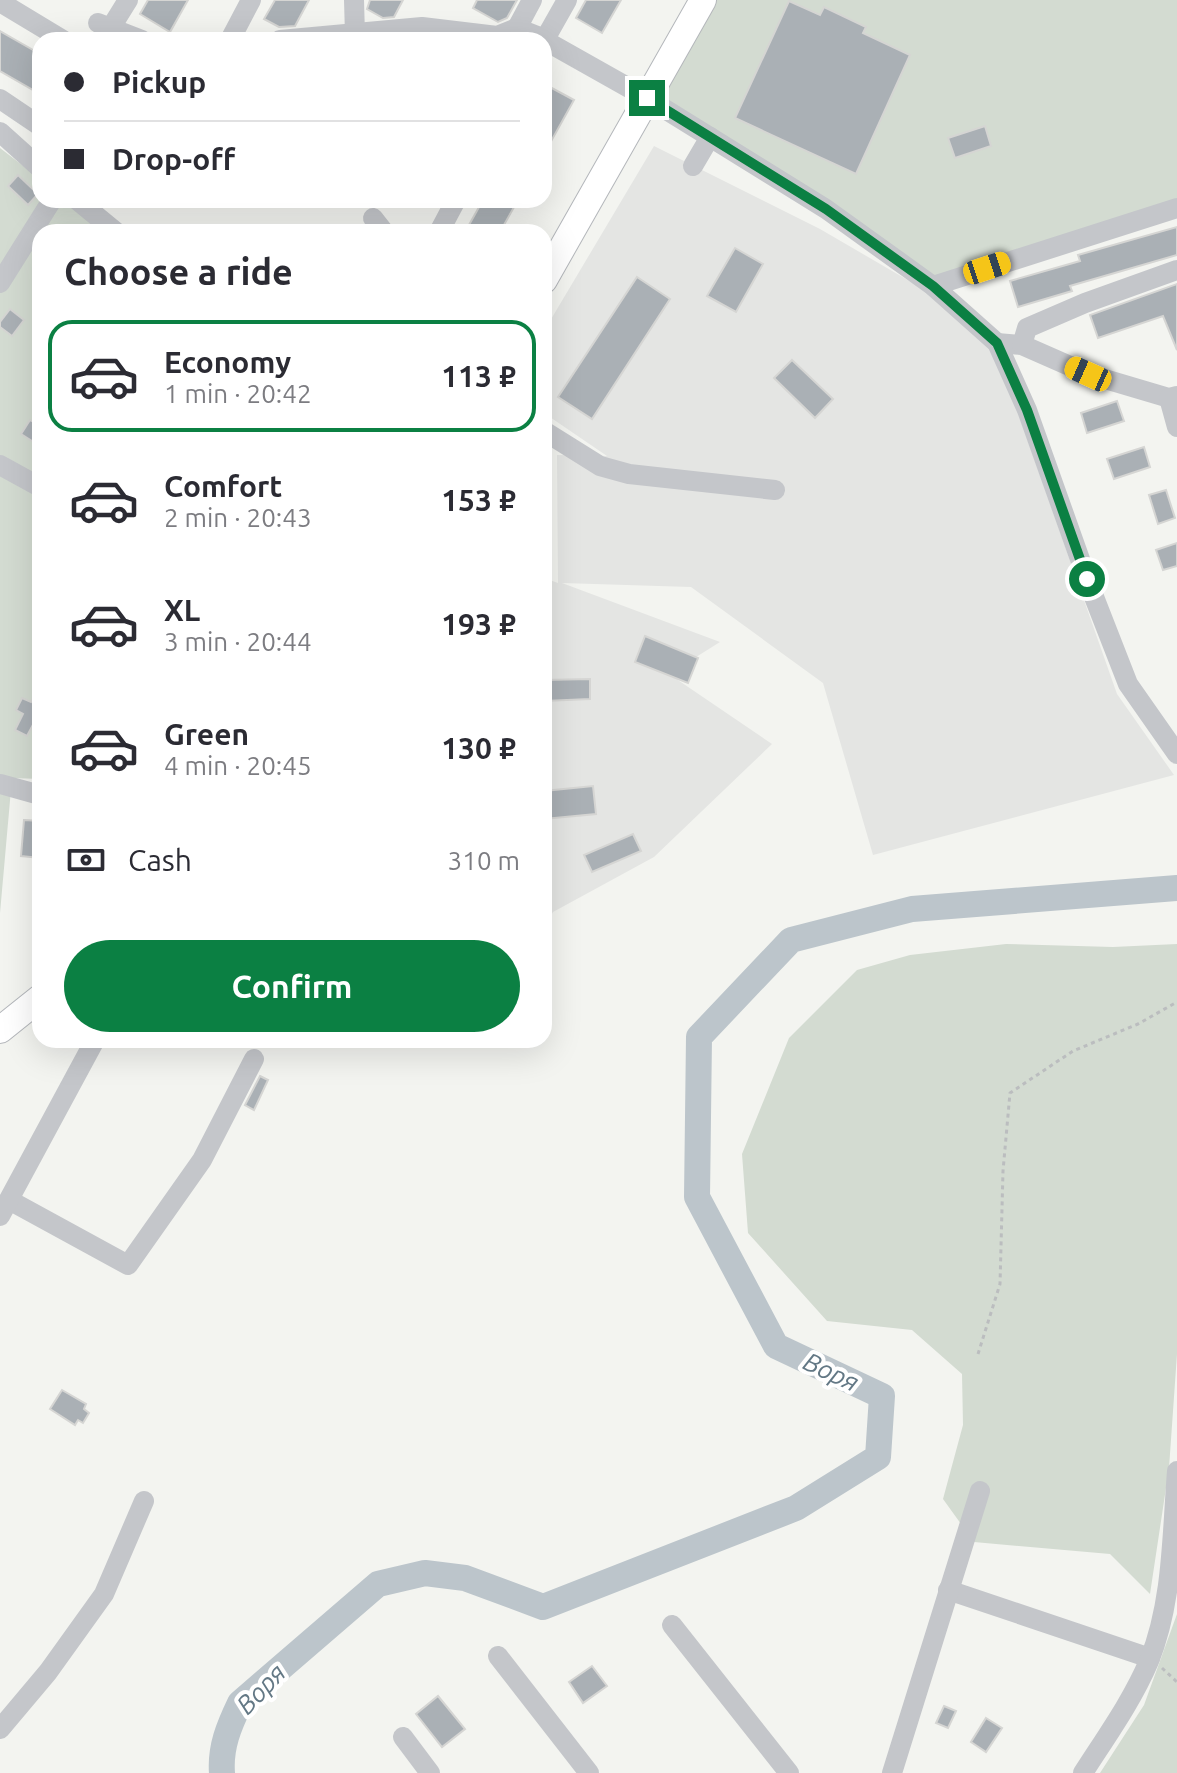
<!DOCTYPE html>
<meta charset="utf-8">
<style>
:root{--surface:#fff;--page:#f2f2f3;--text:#2b2b33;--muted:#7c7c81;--line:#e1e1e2;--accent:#0b8043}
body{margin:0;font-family:Ubuntu,sans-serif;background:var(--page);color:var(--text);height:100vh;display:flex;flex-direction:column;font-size:30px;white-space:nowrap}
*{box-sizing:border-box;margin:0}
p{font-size:26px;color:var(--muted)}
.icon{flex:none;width:44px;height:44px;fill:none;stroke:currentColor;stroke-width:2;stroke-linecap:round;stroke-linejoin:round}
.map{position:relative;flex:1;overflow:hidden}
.details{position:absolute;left:32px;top:224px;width:520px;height:824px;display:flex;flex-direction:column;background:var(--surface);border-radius:24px;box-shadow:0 8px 32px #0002}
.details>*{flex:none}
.banner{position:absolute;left:32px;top:32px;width:520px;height:176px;border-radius:24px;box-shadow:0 8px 32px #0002;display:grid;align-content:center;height:176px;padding:0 32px;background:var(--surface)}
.end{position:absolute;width:36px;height:36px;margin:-18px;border:10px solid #0b8043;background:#fff;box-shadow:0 0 0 4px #fff}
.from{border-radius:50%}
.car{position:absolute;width:24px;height:48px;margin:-24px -12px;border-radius:10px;box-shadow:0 0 6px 2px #0007;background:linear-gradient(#f5c518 24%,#345 0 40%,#f5c518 0 76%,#345 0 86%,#f5c518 0)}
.banner b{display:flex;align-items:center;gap:28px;height:76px;font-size:30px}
.banner b+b{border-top:2px solid var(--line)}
.banner i{width:20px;height:20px;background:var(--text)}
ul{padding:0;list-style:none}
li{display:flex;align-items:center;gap:24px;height:112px;margin:0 16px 12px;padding:0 16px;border:4px solid transparent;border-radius:24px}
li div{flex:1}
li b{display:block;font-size:30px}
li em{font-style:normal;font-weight:700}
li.active{border-color:var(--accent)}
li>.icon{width:72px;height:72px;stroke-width:1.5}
h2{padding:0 32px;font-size:36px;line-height:96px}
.pay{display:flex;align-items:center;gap:20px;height:88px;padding:0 32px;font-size:30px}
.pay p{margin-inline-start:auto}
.action{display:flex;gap:16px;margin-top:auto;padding:16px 32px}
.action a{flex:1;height:92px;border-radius:48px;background:var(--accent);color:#fff;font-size:32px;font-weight:700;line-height:92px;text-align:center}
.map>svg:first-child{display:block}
</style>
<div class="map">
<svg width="1177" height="1773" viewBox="0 0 1177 1773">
<rect width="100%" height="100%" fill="#f3f4f0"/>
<polygon fill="#e4e5e3" points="654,146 820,229 954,307 999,359 1117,694 1174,775 873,855 823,683 691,587 562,583 720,642 669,674 772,744 654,857 553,912 544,928 544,578 558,583 557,455 607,456 544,413 544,331"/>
<g fill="#d3dbd1">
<polygon points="703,0 1177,0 1177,208 933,286 647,98"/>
<polygon points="0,148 40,179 40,200 65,200 103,232 40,232 40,779 12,778 0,913"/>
<polygon points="1006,944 1113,947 1177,944 1177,1354 1169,1468 1150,1594 1110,1554 974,1542 943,1499 963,1425 962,1374 912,1330 827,1321 748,1233 742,1154 789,1038 857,970 910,955"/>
<polygon points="1177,1614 1177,1773 1100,1773 1144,1705"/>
</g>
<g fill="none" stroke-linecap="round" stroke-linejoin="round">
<path stroke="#bcc5cb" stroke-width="26" d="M222,1773c-2,-26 7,-47 18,-70l138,-119 47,-11 40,5 78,29 253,-99 82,-51 4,-61 -106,-50 -79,-149 2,-160 92,-97 121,-31 265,-21"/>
</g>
<g fill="#aab0b5" stroke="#d5d5d3" stroke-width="2">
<polygon points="148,0 188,0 170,32 140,14"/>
<polygon points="275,0 309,0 295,26 279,27 264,19"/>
<polygon points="370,0 403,0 394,17 383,18 367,9"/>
<polygon points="477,0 517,0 507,18 498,22 473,8"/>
<polygon points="586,0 621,0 602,33 576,18"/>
<polygon points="789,1 820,15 824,7 866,27 863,33 910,55 856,174 735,118"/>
<polygon points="0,31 40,54 40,94 0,71"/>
<polygon points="548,86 574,100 544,154 544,92"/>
<polygon points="985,126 991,146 955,158 948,138"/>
<polygon points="18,175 38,194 28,205 8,186"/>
<polygon points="483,200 518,200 500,232 465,232"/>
<polygon points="1177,227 1177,255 1070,286 1072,291 1018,307 1010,281 1080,261 1078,255"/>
<polygon points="735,248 763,264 736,312 707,296"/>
<polygon points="637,277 670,299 592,419 558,397"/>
<polygon points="1177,284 1177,350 1163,316 1098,338 1090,315"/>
<polygon points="10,309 24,320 12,336 0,327 0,322"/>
<polygon points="792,360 833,399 815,418 774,378"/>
<polygon points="1117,401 1124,421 1087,433 1081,413"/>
<polygon points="30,420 40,426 40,446 21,434"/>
<polygon points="1144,447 1150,467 1114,479 1107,459"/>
<polygon points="1166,490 1175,518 1158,524 1149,495"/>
<polygon points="1177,543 1177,566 1163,570 1156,550"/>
<polygon points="645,636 698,658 688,683 635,662"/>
<polygon points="590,679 590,699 544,701 544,680"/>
<polygon points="40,684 40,721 36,719 27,736 15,730 23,714 16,710 22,698 31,702"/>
<polygon points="593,786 596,814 544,819 544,791"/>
<polygon points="24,820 40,821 40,858 21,856"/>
<polygon points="633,834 641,851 592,872 584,855"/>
<polygon points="260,1076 268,1080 254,1110 245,1105"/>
<polygon points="62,1390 86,1404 84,1409 89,1413 83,1423 78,1420 75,1425 50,1409"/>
<polygon points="592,1666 607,1686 583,1703 569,1682"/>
<polygon points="438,1696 465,1729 442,1747 416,1714"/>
<polygon points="944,1706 956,1711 948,1728 936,1723"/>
<polygon points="986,1718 1002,1728 986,1752 971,1742"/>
</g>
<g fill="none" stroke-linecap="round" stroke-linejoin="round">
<g stroke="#b4b7bb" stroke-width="28">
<g id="major">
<polyline points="544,280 703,0"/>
<polyline points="0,1030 40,998"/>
</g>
</g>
<g stroke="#bbbdbf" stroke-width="3" stroke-dasharray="4 4" stroke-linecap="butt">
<polyline points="978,1354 1000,1284 1003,1171 1010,1093 1073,1051 1138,1024 1177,1002"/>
<polyline points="1162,1668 1177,1682"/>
</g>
<g stroke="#c4c6ca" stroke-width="20">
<polyline points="354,0 355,35"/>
<polyline points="0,2 63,40"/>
<polyline points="98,23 142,40"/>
<polyline points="517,28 532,0"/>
<polyline points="110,29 128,0"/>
<polyline points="230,40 251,0"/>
<polyline points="280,40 422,27 497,36 517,28 545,39 567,0"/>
<polyline points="544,40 647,98 826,209 933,286 997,343 1027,410 1087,579 1128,684 1177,754"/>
<polyline points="0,99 40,126"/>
<polyline points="0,132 40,168"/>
<polyline points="693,166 710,137"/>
<polyline points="77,200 116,232"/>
<polyline points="373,218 384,232"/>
<polyline points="439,232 456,200"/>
<polyline points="0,283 52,200"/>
<polyline points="933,286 1177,208"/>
<polyline points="997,343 1022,345 1088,374 1169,398 1177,396"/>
<polyline points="1022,345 1027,328 1085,303 1177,270"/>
<polyline points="1169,398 1177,427"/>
<polyline points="544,431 600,466 629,474 775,490"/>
<polyline points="0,465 40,487"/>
<polyline points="0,784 40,795"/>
<polyline points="9,1200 128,1265 202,1160 254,1059"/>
<polyline points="0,1216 95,1040"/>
<polyline points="948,1590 1150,1658"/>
<polyline points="672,1625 789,1773"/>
<polyline points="498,1656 589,1773"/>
<polyline points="0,1729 48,1672 104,1594 144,1501"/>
<polyline points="403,1737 430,1773"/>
<polyline points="892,1773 980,1491"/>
<path d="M1083,1773c23,-36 49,-72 66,-112 24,-59 23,-128 28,-190"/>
</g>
<use href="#major" stroke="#fff" stroke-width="26"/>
</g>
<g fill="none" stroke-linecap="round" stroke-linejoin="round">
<polyline stroke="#0b8043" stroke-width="10" points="647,98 826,209 933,286 997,343 1027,410 1087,579"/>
</g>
<g text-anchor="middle" stroke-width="8" stroke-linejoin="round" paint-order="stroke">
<g font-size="26" font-style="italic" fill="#637885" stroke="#fff">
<text transform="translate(831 1372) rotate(25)" y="9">Воря</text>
<text transform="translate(261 1689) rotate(-46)" y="9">Воря</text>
</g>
</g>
</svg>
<i class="end from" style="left:1087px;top:579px"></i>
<i class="end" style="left:647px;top:98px"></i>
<i class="car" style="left:987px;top:268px;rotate:72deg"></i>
<i class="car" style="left:1088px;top:374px;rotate:294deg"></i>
<div class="banner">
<b><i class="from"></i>Pickup</b>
<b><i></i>Drop-off</b>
</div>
<section class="details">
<h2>Choose a ride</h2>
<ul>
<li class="active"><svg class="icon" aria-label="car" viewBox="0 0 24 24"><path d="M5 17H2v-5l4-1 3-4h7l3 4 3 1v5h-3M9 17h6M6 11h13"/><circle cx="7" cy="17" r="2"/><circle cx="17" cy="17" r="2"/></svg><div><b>Economy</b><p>1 min · 20:42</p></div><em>113 ₽</em></li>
<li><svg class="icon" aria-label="car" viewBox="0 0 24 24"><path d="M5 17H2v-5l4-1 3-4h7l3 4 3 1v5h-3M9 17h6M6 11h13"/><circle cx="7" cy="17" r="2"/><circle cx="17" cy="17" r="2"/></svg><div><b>Comfort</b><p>2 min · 20:43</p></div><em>153 ₽</em></li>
<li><svg class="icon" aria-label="car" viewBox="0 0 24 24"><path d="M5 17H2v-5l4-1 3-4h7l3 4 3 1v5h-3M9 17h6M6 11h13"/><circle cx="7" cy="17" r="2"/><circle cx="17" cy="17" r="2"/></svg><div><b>XL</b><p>3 min · 20:44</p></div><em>193 ₽</em></li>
<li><svg class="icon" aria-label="car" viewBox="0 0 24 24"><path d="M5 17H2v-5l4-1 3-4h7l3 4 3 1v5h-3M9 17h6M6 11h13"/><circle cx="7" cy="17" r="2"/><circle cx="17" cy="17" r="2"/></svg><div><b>Green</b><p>4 min · 20:45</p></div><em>130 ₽</em></li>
</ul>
<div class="pay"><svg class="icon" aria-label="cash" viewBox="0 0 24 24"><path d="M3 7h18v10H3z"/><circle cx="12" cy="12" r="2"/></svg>Cash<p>310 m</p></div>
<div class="action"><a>Confirm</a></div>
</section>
</div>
